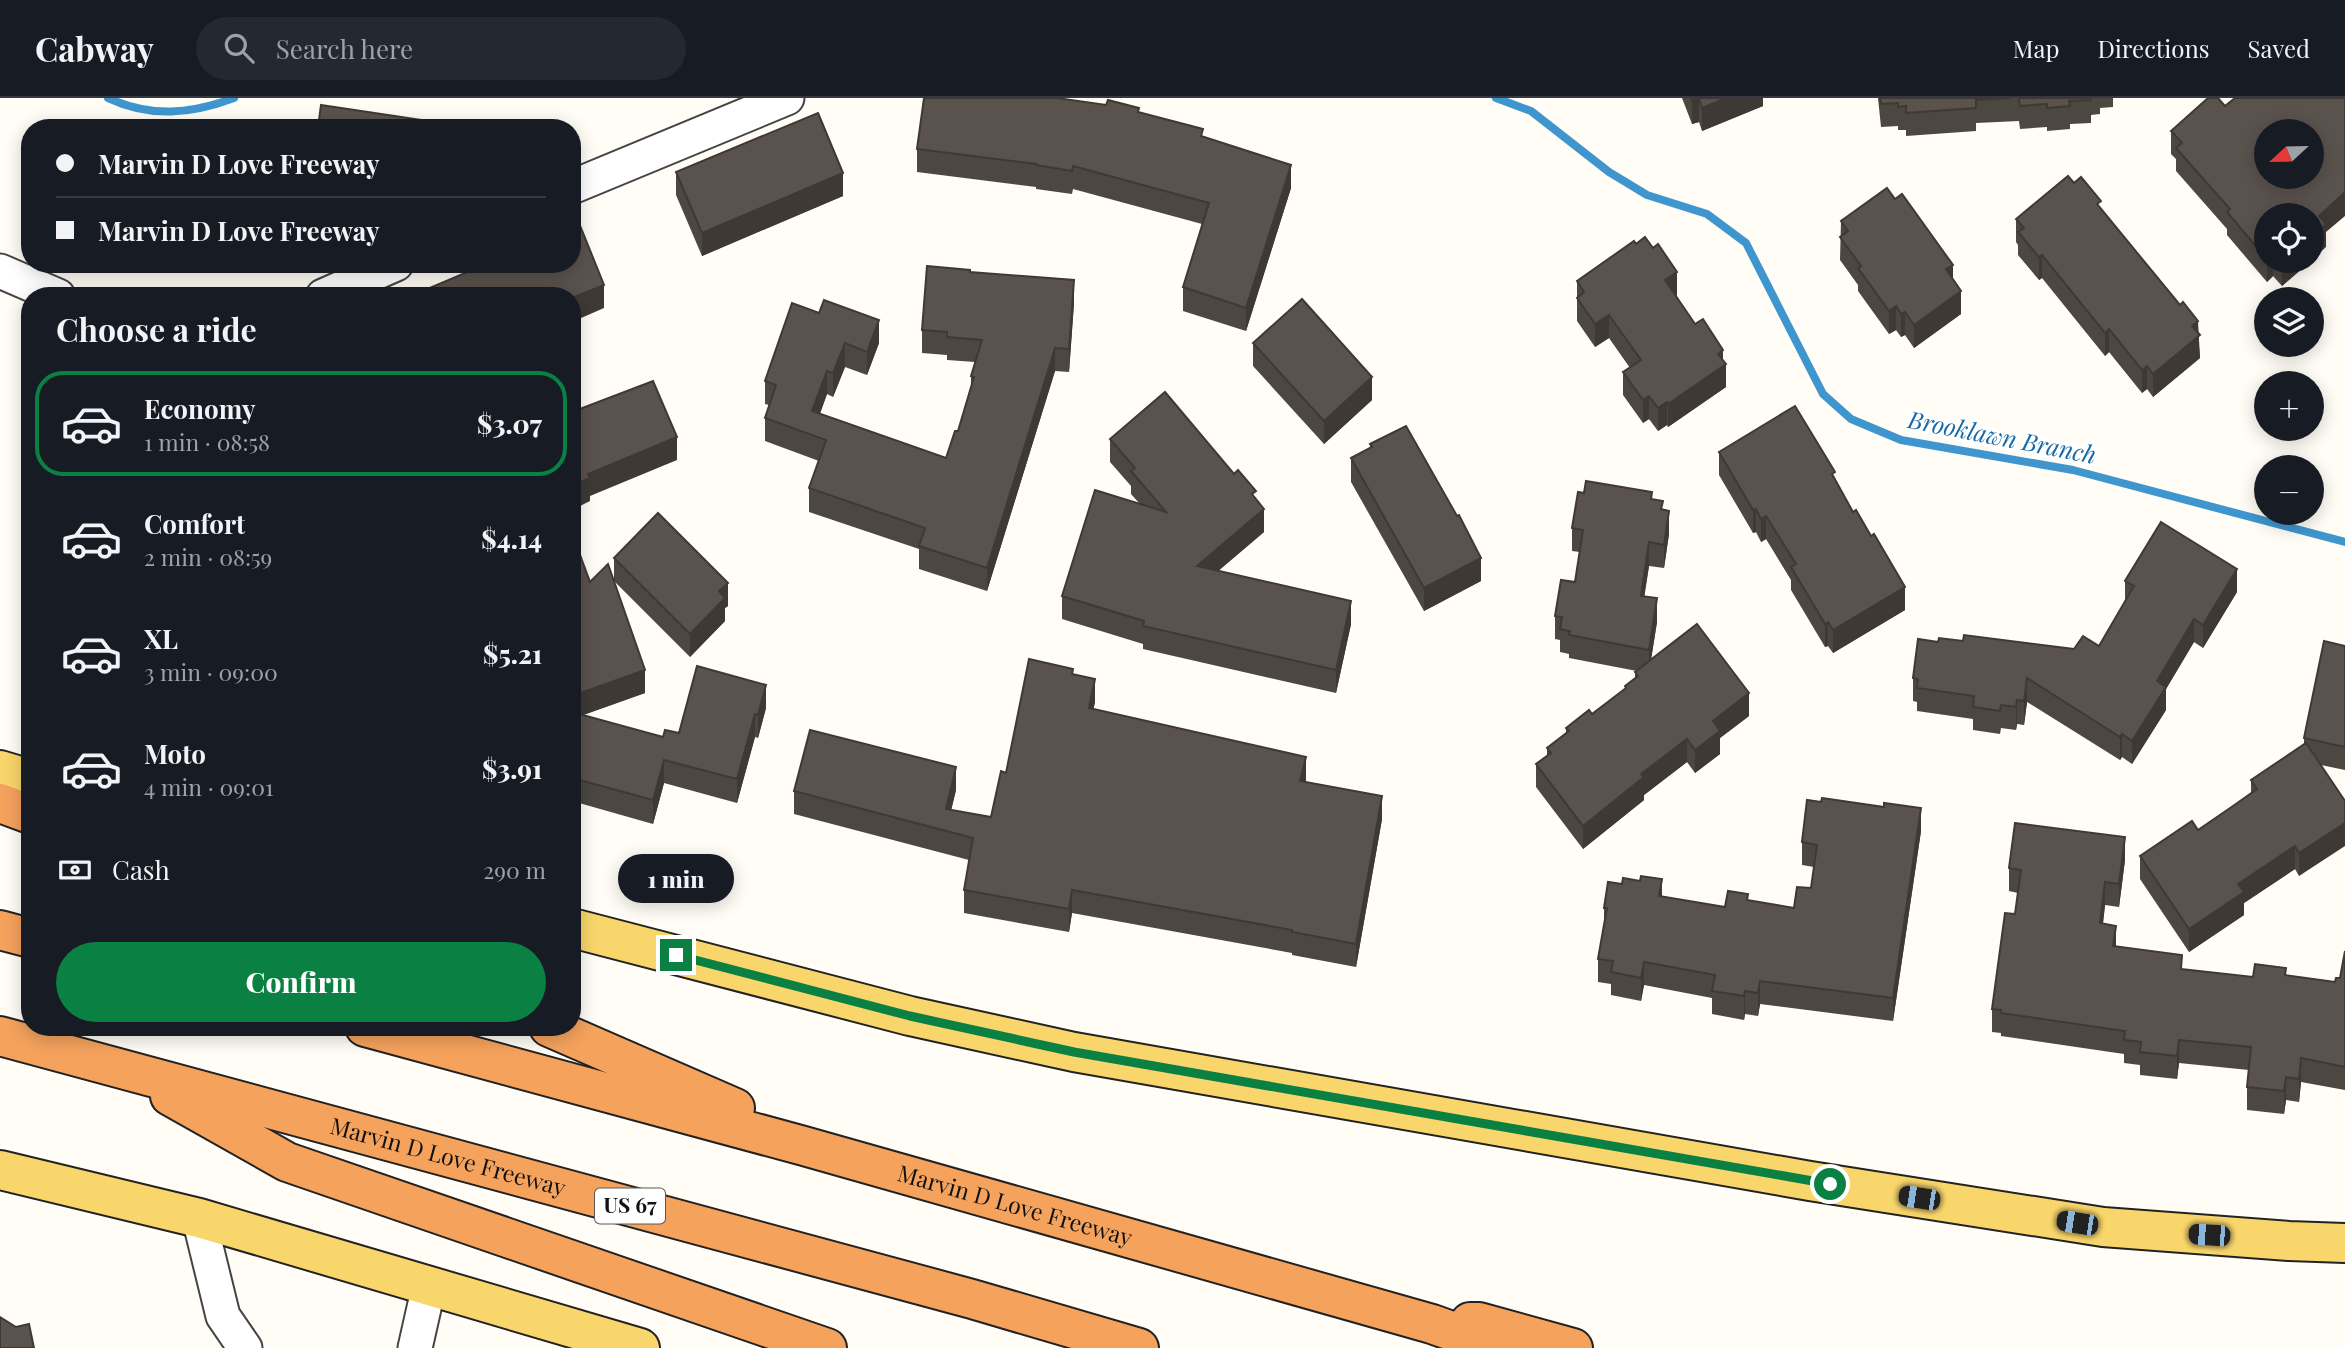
<!DOCTYPE html>
<meta charset="utf-8">
<style>
:root{--surface:#171b24;--page:#242831;--text:#f1f3f6;--muted:#9ea1a6;--line:#363941;--accent:#0b8043}
body{margin:0;font-family:"Playfair Display",serif;background:var(--page);color:var(--text);height:100vh;display:flex;flex-direction:column;font-size:26px;white-space:nowrap}
*{box-sizing:border-box;margin:0}
p{font-size:23px;color:var(--muted)}
.icon{flex:none;width:38px;height:38px;fill:none;stroke:currentColor;stroke-width:2;stroke-linecap:round;stroke-linejoin:round}
.map{position:relative;flex:1;overflow:hidden}
.drawer{position:absolute;left:21px;top:189px;width:560px;height:749px;display:flex;flex-direction:column;background:var(--surface);border-radius:28px;box-shadow:0 4px 18px #0003}
.drawer>*{flex:none}
.banner{position:absolute;left:21px;top:21px;width:560px;height:154px;border-radius:28px;box-shadow:0 4px 18px #0003;display:grid;align-content:center;height:154px;padding:0 35px;background:var(--surface)}
.needle{width:46px;rotate:248deg}
.fabs{position:absolute;left:2254px;top:21px;display:grid;gap:14px}
.fabs a{display:grid;place-items:center;width:70px;height:70px;border-radius:50%;background:var(--surface);box-shadow:0 4px 18px #0003;font-size:35px}
.end{position:absolute;width:32px;height:32px;margin:-16px;border:9px solid #0b8043;background:#fff;box-shadow:0 0 0 4px #fff}
.from{border-radius:50%}
.bubble{position:absolute;height:49px;border-radius:24px;background:var(--surface);box-shadow:0 4px 18px #0003;font-size:23px;font-weight:800;line-height:49px;text-align:center}
.car{position:absolute;width:21px;height:42px;margin:-21px -10px;border-radius:9px;box-shadow:0 0 5px 2px #0007;background:linear-gradient(#222 24%,#8ab4d8 0 40%,#222 0 76%,#8ab4d8 0 86%,#222 0)}
.banner b{display:flex;align-items:center;gap:24px;height:66px;font-size:26px}
.banner b+b{border-top:2px solid var(--line)}
.banner i{width:18px;height:18px;background:var(--text)}
ul{padding:0;list-style:none}
li{display:flex;align-items:center;gap:21px;height:105px;margin:0 14px 10px;padding:0 21px;border:4px solid transparent;border-radius:28px}
li div{flex:1}
li b{display:block;font-size:26px}
li em{font-style:normal;font-weight:800}
li.on{border-color:var(--accent)}
li>.icon{width:63px;height:63px;stroke-width:1.5}
h2{padding:0 35px;font-size:32px;line-height:84px}
.pay{display:flex;align-items:center;gap:18px;height:77px;padding:0 35px;font-size:26px}
.pay p{margin-inline-start:auto}
.action{display:flex;gap:14px;margin-top:auto;padding:14px 35px}
.action a{flex:1;height:80px;border-radius:42px;background:var(--accent);color:#fff;font-size:28px;font-weight:800;line-height:80px;text-align:center}
header{display:flex;align-items:center;gap:42px;box-sizing:border-box;height:98px;padding:0 35px;background:var(--surface);border-bottom:2px solid var(--line)}
header strong{font-size:33px}
nav{display:flex;gap:38px;margin-inline-start:auto;font-size:24px}
.search{width:490px;height:63px;background:var(--page);display:flex;align-items:center;gap:18px;box-sizing:border-box;padding:0 24px;border-radius:38px;color:var(--muted);font-size:26px}
.map>svg:first-child{display:block}
</style>
<header>
<strong>Cabway</strong>
<div class="search"><svg class="icon" aria-label="search" viewBox="0 0 24 24"><circle cx="10" cy="10" r="6"/><path d="M15 15l6 6"/></svg>Search here</div>
<nav><a>Map</a><a>Directions</a><a>Saved</a></nav>
</header>
<div class="map">
<svg width="2345" height="1250" viewBox="0 0 2345 1250">
<rect width="100%" height="100%" fill="#fffdf5"/>
<g fill="none" stroke-linecap="round" stroke-linejoin="round">
<g stroke="#3f96cf" stroke-width="8">
<path d="M108,0c43,20 83,16 126,0"/>
<polyline points="1496,0 1531,13 1609,74 1647,97 1707,116 1746,145 1823,296 1851,321 1901,342 2073,372 2345,444"/>
</g>
<g stroke="#444" stroke-width="37">
<g id="minor">
<polyline points="572,89 787,0"/>
<polyline points="0,173 58,198"/>
<polyline points="323,198 396,166"/>
<polyline points="199,1120 223,1218 245,1250"/>
<polyline points="415,1250 429,1188"/>
</g>
</g>
<g stroke="#222" stroke-width="42">
<g id="major">
<polyline points="0,672 30,681"/>
<polyline points="572,830 910,918 1074,954 1810,1083 2103,1129 2289,1143 2345,1145"/>
<polyline points="0,1072 199,1120 640,1250"/>
</g>
</g>
<g stroke="#222" stroke-width="42">
<g id="highway">
<polyline points="0,705 30,716"/>
<polyline points="0,832 30,840"/>
<path id="s1" d="M365,929l439,119 628,178 67,24"/>
<polyline points="549,929 735,1010"/>
<path id="s2" d="M0,938l972,263 167,49"/>
<polyline points="170,998 287,1064 827,1250"/>
<polyline points="1470,1224 1479,1224 1573,1250"/>
</g>
</g>
<use href="#minor" stroke="#fff" stroke-width="33"/>
<use href="#major" stroke="#f9d66b" stroke-width="38"/>
<use href="#highway" stroke="#f5a25d" stroke-width="38"/>
</g>
<g fill="#4d4742">
<polygon points="1682,0 1763,0 1763,8 1702,33 1699,24 1692,26"/>
<polygon points="1878,0 2113,0 2113,9 2100,10 2100,16 2091,17 2091,25 2070,26 2070,31 2047,33 2047,29 2020,31 2019,23 1976,25 1976,33 1906,38 1906,32 1898,32 1898,28 1881,29"/>
<polygon points="1139,14 1203,39 1291,90 1246,233 1183,213 1183,189 1202,126 1073,91 1072,96 1036,91 1036,89 917,74 917,51"/>
<polygon points="2171,33 2326,134 2326,149 2266,117 2266,163 2311,163 2282,188 2273,178 2267,184 2227,137 2227,131 2176,73 2176,61 2171,56"/>
<polygon points="676,74 843,98 702,158 676,97"/>
<polygon points="2074,85 2101,111 2198,235 2200,260 2153,299 2147,291 2142,295 2109,254 2105,258 2042,180 2039,182 2018,157 2018,147 2016,144 2016,121"/>
<polygon points="1841,123 1953,181 1961,216 1914,250 1905,237 1901,239 1896,232 1889,236 1858,193 1858,187 1840,162"/>
<polygon points="970,174 1074,205 1069,274 1055,273 987,493 919,471 919,451 809,414 809,390 819,363 765,343 765,320 769,307 765,306 765,283 792,205 879,245 867,277 845,269 833,299 827,296 820,316 946,360 958,333 971,291 971,278 975,264 947,262 947,257 922,255 922,232"/>
<polygon points="1577,183 1677,197 1676,198 1695,226 1723,262 1726,289 1668,329 1667,327 1658,333 1649,321 1643,325 1623,297 1623,274 1630,270 1609,240 1595,249 1577,223"/>
<polygon points="1253,245 1372,302 1324,346 1253,268"/>
<polygon points="1110,341 1256,401 1264,434 1218,473 1351,526 1336,595 1143,551 1143,546 1062,521 1062,498 1139,405 1131,396 1131,388 1110,364"/>
<polygon points="1370,346 1481,483 1424,513 1351,384 1351,360 1370,350"/>
<polygon points="1719,354 1835,381 1853,414 1871,438 1905,512 1833,555 1828,548 1825,549 1791,492 1791,482 1766,441 1761,444 1756,434 1753,435 1719,377"/>
<polygon points="1652,401 1663,412 1669,436 1664,470 1649,468 1644,498 1657,524 1651,561 1749,618 1720,640 1720,656 1695,675 1687,664 1644,697 1644,702 1583,751 1536,689 1536,666 1547,658 1547,650 1566,635 1566,630 1592,616 1625,592 1625,588 1635,581 1635,574 1637,573 1569,560 1569,556 1560,554 1560,542 1555,541 1555,518 1575,484 1580,454 1572,453 1572,430"/>
<polygon points="572,422 574,440 590,484 645,595 583,617 663,639 766,610 758,640 755,639 737,705 664,685 653,726 572,703"/>
<polygon points="614,460 728,508 725,510 725,523 690,559 614,483"/>
<polygon points="2125,483 2237,494 2203,550 2194,544 2172,581 2166,591 2166,612 2132,666 2122,659 2120,662 2027,604 2024,627 2017,626 2016,632 2001,630 2000,636 1973,632 1973,621 1917,613 1917,604 1913,603 1913,580 1938,544 2074,551 2099,548 2125,504"/>
<polygon points="2345,548 2345,672 2321,667 2299,778 2295,771 2244,805 2244,817 2189,854 2140,781 2140,758 2198,732 2251,695 2251,682 2304,646 2304,640"/>
<polygon points="1073,576 1095,604 1093,611 1306,682 1305,684 1382,721 1356,869 1292,857 1292,855 1072,815 1069,834 964,815 964,792 969,762 794,716 794,693 956,692 951,712 991,719 1006,675"/>
<polygon points="1921,733 1893,923 1760,906 1758,918 1745,916 1744,922 1712,916 1712,900 1644,887 1641,903 1611,897 1611,886 1598,884 1598,861 1604,826 1604,810 1662,799 1725,809 1748,802 1794,810 1811,790 1814,769 1802,767 1802,744"/>
<polygon points="2125,762 2119,809 2105,807 2103,826 2116,849 2182,872 2253,879 2286,877 2335,884 2340,880 2345,853 2345,992 2301,984 2299,1004 2286,1002 2284,1016 2247,1012 2247,989 2249,972 2179,965 2177,981 2140,977 2140,967 2124,965 2124,956 2001,938 2001,935 1992,934 1992,911 2015,816 2018,795 2009,793 2009,770"/>
</g>
<g fill="#3f3936">
<polygon points="1699,0 1699,24 1692,26 1692,3"/>
<polygon points="1727,0 1763,0 1763,8 1702,33 1702,10"/>
<polygon points="1291,67 1291,90 1246,233 1246,210"/>
<polygon points="843,75 843,98 702,158 702,135"/>
<polygon points="2345,94 2345,118 2326,134 2326,149 2312,162 2312,139 2319,118"/>
<polygon points="2042,157 2042,180 2039,182 2039,159"/>
<polygon points="2267,163 2273,163 2273,178 2267,184"/>
<polygon points="2285,163 2311,163 2282,188 2282,165"/>
<polygon points="1953,167 1953,190 1946,171"/>
<polygon points="1677,174 1677,197 1665,205 1665,182"/>
<polygon points="1074,182 1074,205 1069,274 1069,251"/>
<polygon points="604,187 604,210 572,224 572,200"/>
<polygon points="1961,193 1961,216 1914,250 1914,227"/>
<polygon points="1896,208 1896,232 1889,236 1889,213"/>
<polygon points="1905,214 1905,237 1901,239 1901,216"/>
<polygon points="1609,217 1609,240 1595,249 1595,226"/>
<polygon points="879,222 879,245 867,277 867,254"/>
<polygon points="2198,223 2200,260 2153,299 2153,276 2192,228"/>
<polygon points="2109,231 2109,254 2105,258 2105,235"/>
<polygon points="845,245 845,269 833,299 833,275"/>
<polygon points="1055,250 1055,273 987,493 987,470"/>
<polygon points="1723,252 1723,268 1726,266 1726,289 1668,329 1668,306"/>
<polygon points="2147,268 2147,291 2142,295 2142,272"/>
<polygon points="827,273 827,296 812,336 812,313"/>
<polygon points="1372,279 1372,302 1324,346 1324,323"/>
<polygon points="1649,298 1649,321 1643,325 1643,302"/>
<polygon points="1667,304 1667,327 1658,333 1658,310"/>
<polygon points="677,339 677,362 590,398 590,403 572,412 572,388 588,376"/>
<polygon points="1264,411 1264,434 1197,491 1197,468"/>
<polygon points="1756,411 1756,434 1753,435 1753,412"/>
<polygon points="1669,413 1669,436 1664,470 1664,447"/>
<polygon points="1766,418 1766,441 1761,444 1761,421"/>
<polygon points="1649,444 1649,468 1641,521 1641,498"/>
<polygon points="1481,460 1481,483 1424,513 1424,490"/>
<polygon points="2237,471 2237,494 2203,550 2203,527"/>
<polygon points="728,485 728,508 725,510 725,523 690,559 690,536 719,493"/>
<polygon points="1905,489 1905,512 1833,555 1833,532"/>
<polygon points="1657,500 1657,524 1649,575 1649,552"/>
<polygon points="1351,503 1351,526 1336,595 1336,572"/>
<polygon points="2194,521 2194,544 2166,591 2166,612 2132,666 2132,643 2157,583"/>
<polygon points="1828,524 1828,548 1825,549 1825,526"/>
<polygon points="645,572 645,595 572,621 572,598"/>
<polygon points="2027,580 2027,604 2024,627 2024,603"/>
<polygon points="1095,581 1095,604 1089,633 1089,610"/>
<polygon points="766,587 766,610 758,640 758,617"/>
<polygon points="1749,595 1749,618 1720,640 1720,656 1695,675 1695,652 1713,623"/>
<polygon points="2017,602 2017,626 2016,632 2016,609"/>
<polygon points="755,616 755,639 737,705 737,681"/>
<polygon points="2122,636 2122,659 2120,662 2120,639"/>
<polygon points="1687,641 1687,664 1644,697 1644,702 1583,751 1583,728 1641,676"/>
<polygon points="1306,659 1306,682 1300,706 1300,683"/>
<polygon points="664,662 664,685 653,726 653,702"/>
<polygon points="956,669 956,692 946,734 946,711"/>
<polygon points="1382,698 1382,721 1356,869 1356,846"/>
<polygon points="1921,710 1921,733 1893,923 1893,900"/>
<polygon points="2345,725 2345,748 2299,778 2299,755"/>
<polygon points="2125,739 2125,762 2119,809 2119,786"/>
<polygon points="2295,748 2295,771 2244,805 2244,817 2189,854 2189,831 2238,786"/>
<polygon points="1662,781 1662,804 1659,798"/>
<polygon points="2105,784 2105,807 2100,849 2100,825"/>
<polygon points="1072,792 1072,815 1069,834 1069,811"/>
<polygon points="2116,828 2116,851 2113,848"/>
<polygon points="1644,864 1644,887 1641,903 1641,880"/>
<polygon points="1760,883 1760,906 1758,918 1758,895"/>
<polygon points="1745,893 1745,916 1744,922 1744,898"/>
<polygon points="2179,942 2179,965 2177,981 2177,958"/>
<polygon points="2301,960 2301,984 2299,1004 2299,981"/>
<polygon points="2286,979 2286,1002 2284,1016 2284,993"/>
</g>
<g fill="#5a524d" stroke="#3f3936" stroke-width="2" fill-rule="evenodd">
<polygon points="924,0 1057,0 1106,7 1108,2 1139,10 1138,14 1203,31 1201,38 1291,67 1246,210 1183,189 1209,105 1073,68 1072,73 1036,67 1036,66 917,51"/>
<polygon points="1691,0 1726,0 1702,10 1699,0 1692,3"/>
<polygon points="1880,0 2010,0 1976,2 1976,10 1906,15 1906,8 1898,9 1898,5 1881,6"/>
<polygon points="2019,0 2091,0 2091,2 2069,3 2070,8 2047,10 2047,6 2020,8"/>
<path d="M2208,0h10l7,8 10,-8h110v94l-26,24 7,8 -14,13v-22h-46v43l-39,-46 3,-3 -54,-61 6,-5 -11,-12zM2266,33h46v46h-46z"/>
<polygon points="321,7 442,25 441,30 318,30"/>
<polygon points="818,15 843,75 702,135 676,74"/>
<polygon points="2068,78 2074,85 2081,79 2101,103 2097,106 2180,207 2183,204 2198,223 2192,228 2200,237 2153,276 2147,268 2142,272 2109,231 2105,235 2042,157 2039,159 2018,134 2024,130 2016,121"/>
<polygon points="1887,90 1895,101 1902,96 1953,167 1946,171 1961,193 1914,227 1905,214 1901,216 1896,208 1889,213 1858,170 1861,168 1840,139 1848,133 1841,123"/>
<polygon points="577,120 604,187 572,200 572,198 403,198 417,192 418,195 470,173 468,167 470,166 572,166 572,122"/>
<polygon points="1645,139 1653,150 1658,146 1677,174 1665,182 1695,226 1703,221 1723,252 1718,256 1726,266 1668,306 1667,304 1658,310 1649,298 1643,302 1623,274 1641,262 1609,217 1595,226 1577,200 1584,194 1577,183 1634,143 1636,146"/>
<polygon points="927,168 970,172 970,174 1074,182 1069,251 1055,250 987,470 919,448 925,430 809,390 826,342 765,320 776,287 765,283 792,205 819,215 824,202 879,222 867,254 845,245 833,275 827,273 812,313 946,360 955,333 958,333 974,279 971,278 982,242 947,239 947,234 922,232"/>
<polygon points="391,194 393,198 382,198"/>
<polygon points="1302,201 1372,279 1324,323 1253,245"/>
<polygon points="653,283 677,339 588,376 590,380 572,388 572,314"/>
<polygon points="1165,294 1234,376 1238,372 1256,393 1252,396 1264,411 1197,468 1351,503 1336,572 1143,528 1144,523 1062,498 1095,392 1166,414 1131,373 1135,370 1110,341"/>
<polygon points="1795,308 1835,374 1832,376 1853,414 1856,412 1871,438 1874,436 1905,489 1833,532 1828,524 1825,526 1791,469 1796,466 1766,418 1761,421 1756,411 1753,412 1719,354"/>
<polygon points="1406,328 1457,418 1459,417 1481,460 1424,490 1351,360 1372,349 1370,346"/>
<polygon points="1586,383 1652,394 1651,401 1663,403 1661,411 1669,413 1664,447 1649,444 1641,498 1657,500 1649,552 1569,537 1570,533 1560,531 1562,519 1555,518 1561,482 1575,484 1583,432 1572,430 1578,394 1584,395"/>
<polygon points="658,415 728,485 719,493 725,500 690,536 614,460"/>
<polygon points="2161,424 2237,471 2203,527 2194,521 2172,558 2157,583 2166,589 2132,643 2122,636 2120,639 2027,580 2024,603 2017,602 2016,609 2001,607 2000,613 1973,609 1974,598 1917,590 1918,581 1913,580 1918,541 1938,544 1939,540 1963,543 1964,537 2074,551 2083,538 2099,548 2134,488 2125,483"/>
<polygon points="572,435 590,484 608,466 645,572 572,598"/>
<polygon points="1697,526 1749,595 1713,623 1720,633 1695,652 1687,641 1641,676 1644,679 1583,728 1536,666 1551,655 1547,650 1569,633 1566,630 1589,612 1592,616 1626,590 1625,588 1638,578 1635,574"/>
<polygon points="2324,543 2345,548 2345,649 2304,640"/>
<polygon points="1029,561 1073,571 1072,576 1095,581 1089,610 1306,659 1300,683 1382,698 1356,846 1292,834 1292,832 1072,792 1069,811 964,792 973,740 794,693 810,632 956,669 946,711 991,719 1001,673 1006,675"/>
<polygon points="697,568 766,587 758,617 755,616 737,681 664,662 653,702 572,680 572,614 663,639 665,632 679,635"/>
<polygon points="2306,645 2345,703 2345,725 2299,755 2295,748 2238,786 2244,794 2189,831 2140,758 2192,723 2198,732 2233,708 2257,691 2251,682"/>
<polygon points="1822,700 1884,709 1884,705 1921,710 1893,900 1760,883 1758,895 1745,893 1744,898 1712,893 1715,877 1644,864 1641,880 1611,874 1613,863 1598,861 1607,810 1604,810 1608,784 1622,786 1623,780 1640,783 1641,778 1662,781 1659,798 1725,809 1728,793 1748,796 1747,802 1794,810 1797,789 1811,790 1817,747 1802,744 1807,702 1821,704"/>
<polygon points="2015,725 2125,739 2119,786 2105,784 2100,825 2116,828 2113,848 2182,857 2181,871 2253,879 2255,866 2286,870 2285,877 2335,884 2336,880 2340,880 2345,853 2345,969 2301,960 2299,981 2286,979 2284,993 2247,989 2251,949 2179,942 2177,958 2140,954 2141,944 2124,942 2125,933 2001,915 2001,912 1992,911 2005,815 2015,816 2021,772 2009,770"/>
<polygon points="0,1219 16,1229 29,1226 34,1250 0,1250"/>
</g>
<g fill="none" stroke-linecap="round" stroke-linejoin="round">
<polyline stroke="#0b8043" stroke-width="9" points="676,857 910,918 1074,954 1830,1086"/>
</g>
<g text-anchor="middle" stroke-width="7" stroke-linejoin="round" paint-order="stroke">
<rect fill="#fff" stroke="#585858" stroke-width="2" x="595" y="1090.5" width="70" height="35" rx="5"/>
<g font-size="21" font-weight="bold" fill="#111">
<text x="630" y="1115">US 67</text>
</g>
<g font-size="23" fill="#111" stroke="#fff">
<text dy="8" stroke="none"><textPath href="#s2" startOffset="464">Marvin D Love Freeway</textPath></text>
<text dy="8" stroke="none"><textPath href="#s1" startOffset="674">Marvin D Love Freeway</textPath></text>
</g>
<g font-size="24" font-style="italic" fill="#1768a6" stroke="#fff">
<text transform="translate(2002 340) rotate(11)" y="8">Brooklawn Branch</text>
</g>
</g>
</svg>
<div class="fabs">
<a><svg class="needle" viewBox="-14 -14 28 28"><path d="M0-13l5 13h-10z" fill="#e53935"/><path d="M0 13l5-13h-10z" fill="#9ea1a6"/></svg></a>
<a><svg class="icon" aria-label="locate" viewBox="0 0 24 24"><circle cx="12" cy="12" r="6"/><path d="M12 2v4M12 18v4M2 12h4M18 12h4"/></svg></a>
<a><svg class="icon" aria-label="layers" viewBox="0 0 24 24"><path d="M12 4l9 5-9 5-9-5zM3 14l9 5 9-5"/></svg></a>
<a>+</a>
<a>−</a>
</div>
<i class="end from" style="left:1830px;top:1086px"></i>
<i class="end" style="left:676px;top:857px"></i>
<div class="bubble" style="left:618px;top:756px;width:116px">1 min</div>
<i class="car" style="left:1919px;top:1100px;rotate:279deg"></i>
<i class="car" style="left:2077px;top:1125px;rotate:279deg"></i>
<i class="car" style="left:2209px;top:1137px;rotate:274deg"></i>
<div class="banner">
<b><i class="from"></i>Marvin D Love Freeway</b>
<b><i></i>Marvin D Love Freeway</b>
</div>
<section class="drawer">
<h2>Choose a ride</h2>
<ul>
<li class="on"><svg class="icon" aria-label="car" viewBox="0 0 24 24"><path d="M5 17H2v-5l4-1 3-4h7l3 4 3 1v5h-3M9 17h6M6 11h13"/><circle cx="7" cy="17" r="2"/><circle cx="17" cy="17" r="2"/></svg><div><b>Economy</b><p>1 min · 08:58</p></div><em>$3.07</em></li>
<li><svg class="icon" aria-label="car" viewBox="0 0 24 24"><path d="M5 17H2v-5l4-1 3-4h7l3 4 3 1v5h-3M9 17h6M6 11h13"/><circle cx="7" cy="17" r="2"/><circle cx="17" cy="17" r="2"/></svg><div><b>Comfort</b><p>2 min · 08:59</p></div><em>$4.14</em></li>
<li><svg class="icon" aria-label="car" viewBox="0 0 24 24"><path d="M5 17H2v-5l4-1 3-4h7l3 4 3 1v5h-3M9 17h6M6 11h13"/><circle cx="7" cy="17" r="2"/><circle cx="17" cy="17" r="2"/></svg><div><b>XL</b><p>3 min · 09:00</p></div><em>$5.21</em></li>
<li><svg class="icon" aria-label="car" viewBox="0 0 24 24"><path d="M5 17H2v-5l4-1 3-4h7l3 4 3 1v5h-3M9 17h6M6 11h13"/><circle cx="7" cy="17" r="2"/><circle cx="17" cy="17" r="2"/></svg><div><b>Moto</b><p>4 min · 09:01</p></div><em>$3.91</em></li>
</ul>
<div class="pay"><svg class="icon" aria-label="cash" viewBox="0 0 24 24"><path d="M3 7h18v10H3z"/><circle cx="12" cy="12" r="2"/></svg>Cash<p>290 m</p></div>
<div class="action"><a>Confirm</a></div>
</section>
</div>
